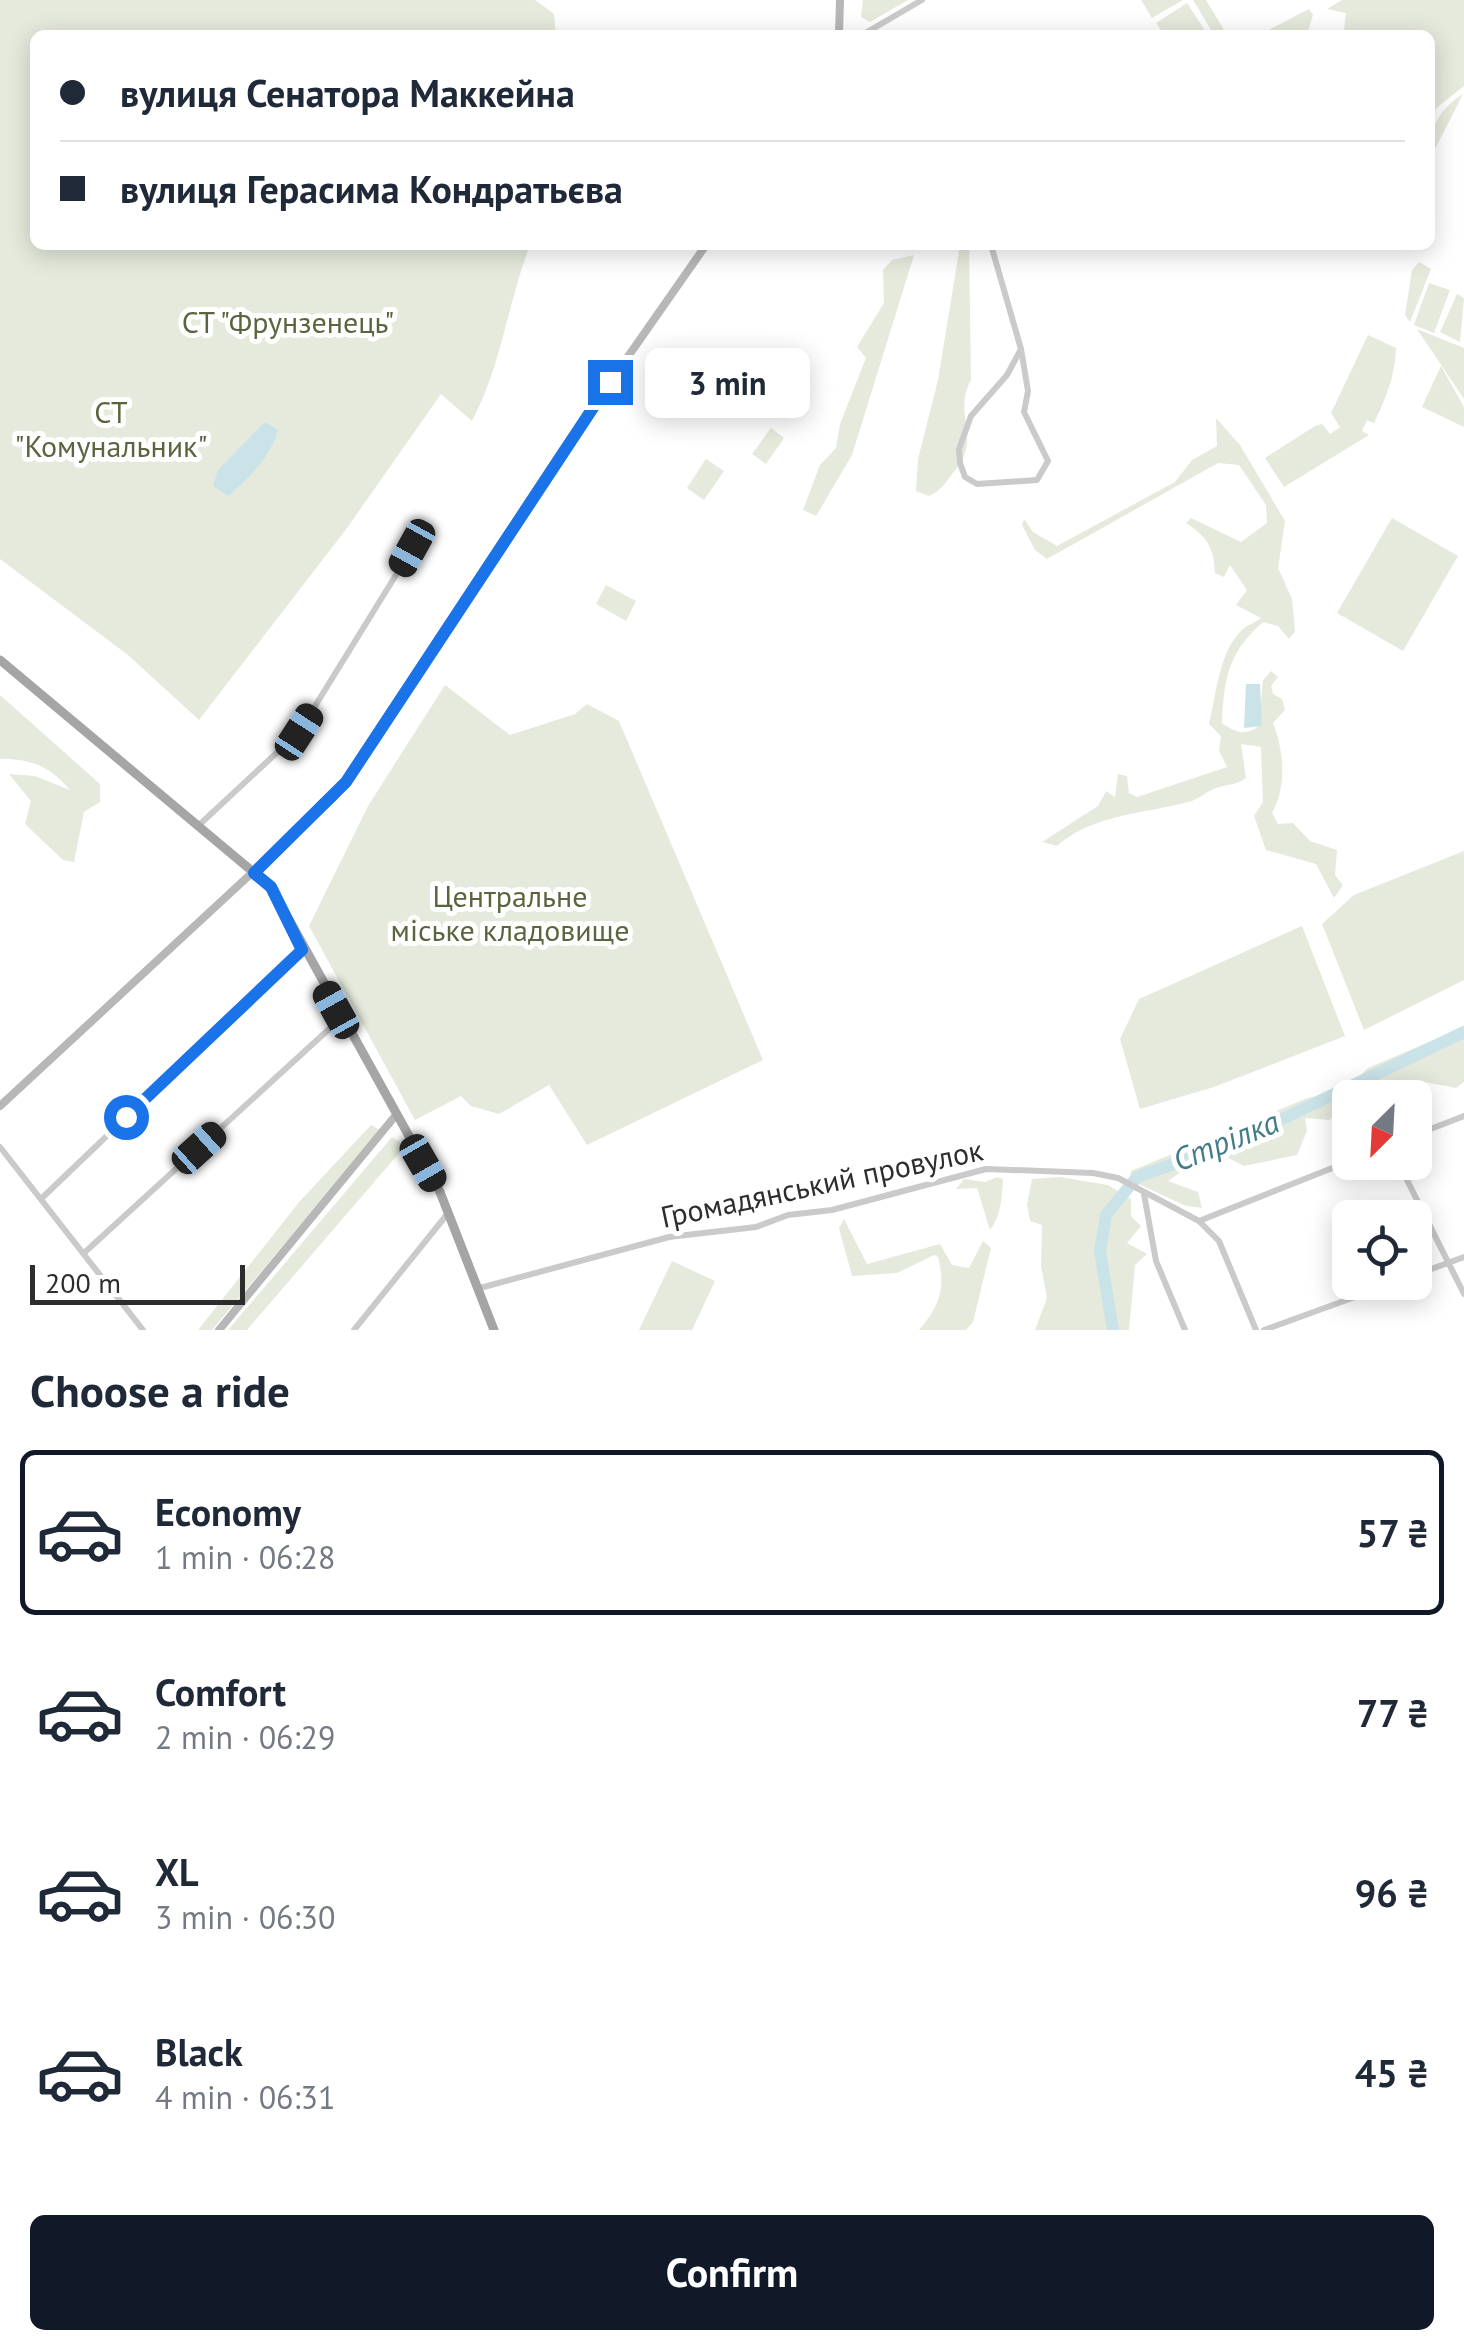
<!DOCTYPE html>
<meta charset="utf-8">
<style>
:root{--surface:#fff;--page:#f2f2f3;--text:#1f2937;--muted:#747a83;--line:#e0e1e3;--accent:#111827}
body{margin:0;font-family:"PT Sans",sans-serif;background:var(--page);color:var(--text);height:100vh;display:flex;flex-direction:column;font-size:38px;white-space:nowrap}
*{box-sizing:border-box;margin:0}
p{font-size:32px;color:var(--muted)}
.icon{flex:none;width:55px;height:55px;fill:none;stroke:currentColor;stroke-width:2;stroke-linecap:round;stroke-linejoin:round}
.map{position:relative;height:1330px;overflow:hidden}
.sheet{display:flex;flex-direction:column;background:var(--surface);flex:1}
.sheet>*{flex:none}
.banner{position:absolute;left:30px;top:30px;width:1405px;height:220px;border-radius:15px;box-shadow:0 5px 25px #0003;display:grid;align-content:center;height:220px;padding:0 30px;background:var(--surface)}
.needle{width:65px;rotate:204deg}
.tools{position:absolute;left:1332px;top:1080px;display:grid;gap:20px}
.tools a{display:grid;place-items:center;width:100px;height:100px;border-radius:15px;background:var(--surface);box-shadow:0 5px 25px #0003;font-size:50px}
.scale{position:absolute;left:30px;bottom:25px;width:215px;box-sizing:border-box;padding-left:10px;border:5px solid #2d2d2d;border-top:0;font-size:28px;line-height:35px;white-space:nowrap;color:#2d2d2d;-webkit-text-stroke:8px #fff;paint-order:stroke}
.end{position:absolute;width:45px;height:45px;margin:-22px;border:12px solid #1a73e8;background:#fff;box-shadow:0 0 0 5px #fff}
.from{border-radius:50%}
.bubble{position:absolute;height:70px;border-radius:15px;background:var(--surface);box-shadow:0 5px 25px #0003;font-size:32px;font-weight:700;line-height:70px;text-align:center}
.car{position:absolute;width:30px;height:60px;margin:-30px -15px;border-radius:12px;box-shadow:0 0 8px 2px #0007;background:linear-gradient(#222 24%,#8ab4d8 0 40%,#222 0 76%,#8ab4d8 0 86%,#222 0)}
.banner b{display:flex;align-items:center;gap:35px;height:95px;font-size:38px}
.banner b+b{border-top:2px solid var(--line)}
.banner i{width:25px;height:25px;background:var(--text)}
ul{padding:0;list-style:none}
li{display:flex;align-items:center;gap:30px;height:165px;margin:0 20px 15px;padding:0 10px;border:5px solid transparent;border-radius:15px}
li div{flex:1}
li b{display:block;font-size:38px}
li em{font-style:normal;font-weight:700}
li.current{border-color:var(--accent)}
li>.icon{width:90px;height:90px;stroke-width:1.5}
h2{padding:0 30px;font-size:45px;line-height:120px}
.action{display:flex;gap:20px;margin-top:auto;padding:20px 30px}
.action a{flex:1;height:115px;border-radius:15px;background:var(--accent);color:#fff;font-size:40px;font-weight:700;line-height:115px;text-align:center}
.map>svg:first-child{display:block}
</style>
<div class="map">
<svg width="1464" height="1330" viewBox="0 0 1464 1330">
<rect width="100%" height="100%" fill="#fff"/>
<g fill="#e6eadc">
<path d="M0,0h535l19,14 2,21h-521v210h495c-22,57 -29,122 -58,176l-31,-27 -94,134 -148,192 -71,-65 -128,-96z"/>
<polygon points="863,0 908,0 870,22 861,17"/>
<polygon points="1141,0 1183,0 1152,18"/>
<polygon points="1193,0 1206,0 1227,35 1214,35"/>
<polygon points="1342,0 1464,0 1464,86 1430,113 1430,35 1337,35 1344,30 1346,13 1327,9"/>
<polygon points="1187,3 1208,35 1164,35 1156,23"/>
<polygon points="1309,9 1313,15 1307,35 1259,35"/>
<path d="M1463,94l-33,65c0,-31 6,-47 33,-65z"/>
<path d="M960,245h9l2,135c-19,34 11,56 -15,89 -10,12 -12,20 -27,27l-13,-5 2,-32 20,-79z"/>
<polygon points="914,255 852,455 816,516 803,510 820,465 836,448 840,424 866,358 857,347 884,303 883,270 892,260"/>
<polygon points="1419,262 1431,269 1410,322 1405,315 1412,270"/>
<polygon points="1429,283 1450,290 1434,333 1414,325"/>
<polygon points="1457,294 1464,298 1460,342 1440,332"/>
<polygon points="1417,329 1464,348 1464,399"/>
<path d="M1368,335l28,13c-1,28 -10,50 -22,75l-7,-3 -5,11 7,4 -85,52 -19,-29 50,-32 7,-2 8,10 10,-7 -9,-14z"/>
<polygon points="709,365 718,365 729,381 708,394 700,408 691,402 690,395"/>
<polygon points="1441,366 1464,407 1464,427 1422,407"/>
<path d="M1216,418l24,27 45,76 -7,47 14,31 3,32 -6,8 -11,-13 -15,-4c-35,31 -39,56 -41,101 14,10 23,13 37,3l4,-46 8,-9 7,6 -7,9 2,8 9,5 3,11 -12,13c11,27 14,64 -1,90l6,11 15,-1 17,18 27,9 -2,25 8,10 -9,13 -18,-34 -50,-14 -12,-34 9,-14 -2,-55 -20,-3 5,34c-10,7 -18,6 -30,10 -9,3 -18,12 -28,14 -44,12 -95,12 -131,44l-15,-4 56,-36 8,-15 9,6 3,-23 9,2 2,17 8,4 90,-30 -8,-16 2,-15 -12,-12c7,-28 10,-72 32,-93 5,-6 14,-8 20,-13l-25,-13 11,-15 -17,-25 -6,12 -9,-4c-1,-26 -8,-36 -29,-50l5,-5 50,24 26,-19 -1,-18 -27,-40 -21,-2 -171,96 -12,-9 -13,-25 2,-6 9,13 24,14 118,-64 17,-22 25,-14z"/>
<polygon points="771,428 784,438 766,464 752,454"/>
<polygon points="706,459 724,471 704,500 687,488"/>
<polygon points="1392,518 1458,556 1403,651 1337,613"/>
<polygon points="606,585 636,601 626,621 596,604"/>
<polygon points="445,685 510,735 575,714 587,704 619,721 763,1060 587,1145 549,1085 499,1114 471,1106 461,1096 415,1120 309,926 368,806"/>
<path d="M0,695l100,89v18l-16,10 -10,50 -11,-2 -38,-36 6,-23 -22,-27 26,2 35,14c-19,-23 -40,-32 -70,-31z"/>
<polygon points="1464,851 1464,980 1364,1030 1322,924 1354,895"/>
<polygon points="1302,926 1345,1036 1214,1087 1140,1109 1120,1039 1139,999"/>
<path d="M1464,1027v55l-8,6 -32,-6 -74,16v7l-21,15 -24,-2 2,13 -10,24 -53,11 -25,-13c-22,4 -34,17 -51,28l30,11 4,16 -16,-2 -56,-26 1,-9 174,-72 43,-12 20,-19z"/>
<polygon points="371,1125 380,1130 212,1330 198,1330 300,1201"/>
<polygon points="392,1137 400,1142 400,1152 247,1330 228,1330"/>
<path d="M997,1177l6,2c-1,18 -2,37 -13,51l-13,-42 -21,1 8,-10 21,3z"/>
<polygon points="1060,1177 1108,1185 1131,1199 1131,1216 1141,1226 1127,1243 1147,1254 1135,1265 1129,1330 1035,1330 1047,1298 1041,1266 1042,1225 1030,1221 1027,1205 1032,1179"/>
<path d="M844,1219l23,45 73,-20 12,21 17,3 14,-27 8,7 -18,74 -7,8h-47c21,-24 27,-42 19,-73l-4,-2 -37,18 -45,3 -13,-48z"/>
<polygon points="672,1261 715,1281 692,1330 639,1330"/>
</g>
<g fill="#c9e3e8">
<path d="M265,422l13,8c-8,27 -28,48 -50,66l-15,-10 5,-16z"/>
<polygon points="1246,684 1260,684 1262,726 1244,728"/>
</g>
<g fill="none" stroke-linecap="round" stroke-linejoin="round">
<polyline stroke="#c9e3e8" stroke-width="12" points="1113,1330 1100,1251 1106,1215 1137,1177 1232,1143 1464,1032"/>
<g stroke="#cacaca" stroke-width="6">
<polyline points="862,35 922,0"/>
<polyline points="991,245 1021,349 1028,391 1024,412 1048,461 1037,480 977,484 965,477 960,463 959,449 971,416 1007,375 1021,349"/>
<polyline points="198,826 299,732 412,549"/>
<polyline points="1415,1135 1464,1116"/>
<polyline points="0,1147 143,1330"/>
<polyline points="1398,1162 1464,1294"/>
<polyline points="1144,1194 1156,1261 1185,1330"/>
<polyline points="42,1198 302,949"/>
<polyline points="1199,1221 1350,1161"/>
<polyline points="84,1253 340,1019"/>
<polyline points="1415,1275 1464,1257"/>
<polyline points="480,1288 669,1237 756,1227 788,1215 832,1210 986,1169 1093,1173 1118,1178 1199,1221 1219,1241 1256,1330"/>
<polyline points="354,1330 449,1212"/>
<polyline points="1264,1330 1396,1282"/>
</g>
<g stroke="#b7b7b7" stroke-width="8">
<polyline points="839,35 840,0"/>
<polyline points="0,1106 334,797 562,451 706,245"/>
<polyline points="219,1330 396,1115"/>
</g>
<polyline stroke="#a5a5a5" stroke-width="9" points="0,660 271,887 440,1192 494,1330"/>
</g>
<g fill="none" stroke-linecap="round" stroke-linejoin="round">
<polyline stroke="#1a73e8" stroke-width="12" points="126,1117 302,950 271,887 254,873 346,782 610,382"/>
</g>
<g text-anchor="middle" stroke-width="10" stroke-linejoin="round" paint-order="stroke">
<g font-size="30" fill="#59653e" stroke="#fff">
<text x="288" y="333">СТ "Фрунзенець"</text>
<text x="111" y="423">СТ<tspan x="111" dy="34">"Комунальник"</tspan></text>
<text x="510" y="907">Центральне<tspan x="510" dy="34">міське кладовище</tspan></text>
</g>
<g font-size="30" fill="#2d2d2d" stroke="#fff">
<text transform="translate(822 1184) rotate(-12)" y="10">Громадянський провулок</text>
</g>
<g font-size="32" font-style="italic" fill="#417c89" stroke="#fff">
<text transform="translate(1226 1141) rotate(-22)" y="11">Стрілка</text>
</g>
</g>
</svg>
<div class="tools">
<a><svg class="needle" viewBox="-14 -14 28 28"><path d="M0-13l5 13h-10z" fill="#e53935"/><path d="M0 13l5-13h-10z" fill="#747a83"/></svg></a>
<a><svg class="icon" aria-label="locate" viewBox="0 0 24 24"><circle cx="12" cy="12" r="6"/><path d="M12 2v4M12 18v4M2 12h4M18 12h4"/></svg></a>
</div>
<div class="scale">200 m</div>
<i class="end from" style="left:126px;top:1117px"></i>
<i class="end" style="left:610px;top:382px"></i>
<div class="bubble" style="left:645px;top:348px;width:165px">3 min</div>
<i class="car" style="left:412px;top:548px;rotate:209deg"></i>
<i class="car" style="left:299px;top:732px;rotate:33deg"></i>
<i class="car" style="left:336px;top:1010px;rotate:331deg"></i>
<i class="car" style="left:199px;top:1148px;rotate:48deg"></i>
<i class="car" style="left:423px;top:1163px;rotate:150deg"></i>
<div class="banner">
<b><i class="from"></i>вулиця Сенатора Маккейна</b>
<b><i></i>вулиця Герасима Кондратьєва</b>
</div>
</div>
<section class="sheet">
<h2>Choose a ride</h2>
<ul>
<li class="current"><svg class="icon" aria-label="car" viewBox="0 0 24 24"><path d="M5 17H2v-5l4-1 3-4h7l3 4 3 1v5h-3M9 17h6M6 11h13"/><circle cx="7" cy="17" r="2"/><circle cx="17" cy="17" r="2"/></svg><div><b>Economy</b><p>1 min · 06:28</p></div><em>57 ₴</em></li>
<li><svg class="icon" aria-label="car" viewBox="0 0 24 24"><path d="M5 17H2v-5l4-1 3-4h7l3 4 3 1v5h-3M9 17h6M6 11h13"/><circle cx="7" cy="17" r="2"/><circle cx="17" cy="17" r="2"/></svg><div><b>Comfort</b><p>2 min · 06:29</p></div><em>77 ₴</em></li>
<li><svg class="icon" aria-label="car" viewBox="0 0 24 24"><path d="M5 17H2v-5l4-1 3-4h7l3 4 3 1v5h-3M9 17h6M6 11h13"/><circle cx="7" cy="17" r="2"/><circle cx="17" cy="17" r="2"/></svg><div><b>XL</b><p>3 min · 06:30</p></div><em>96 ₴</em></li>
<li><svg class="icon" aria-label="car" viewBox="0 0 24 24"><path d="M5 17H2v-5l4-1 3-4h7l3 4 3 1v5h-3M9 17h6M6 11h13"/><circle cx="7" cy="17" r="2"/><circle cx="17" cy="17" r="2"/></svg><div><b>Black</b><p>4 min · 06:31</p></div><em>45 ₴</em></li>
</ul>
<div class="action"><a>Confirm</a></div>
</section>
